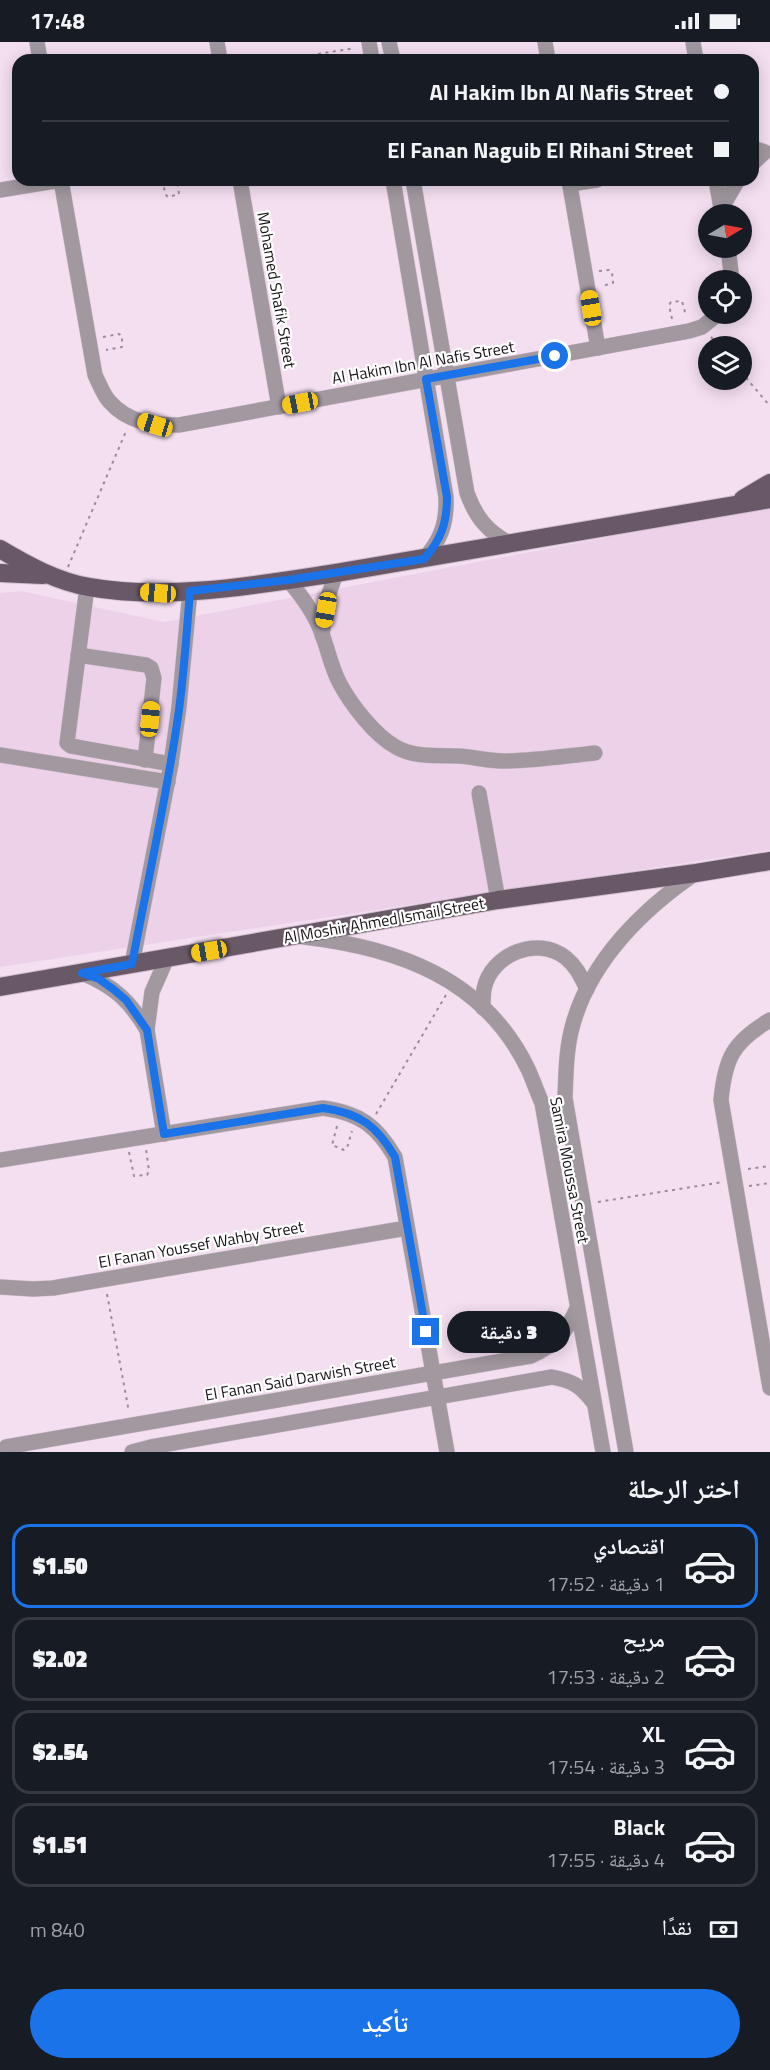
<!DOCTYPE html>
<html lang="ar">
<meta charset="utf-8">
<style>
:root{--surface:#171b24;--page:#20242c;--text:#f1f3f6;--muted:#9ea1a6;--line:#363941;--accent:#1a73e8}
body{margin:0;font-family:"Titillium Web","Noto Naskh Arabic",sans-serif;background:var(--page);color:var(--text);direction:rtl;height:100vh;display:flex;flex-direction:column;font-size:22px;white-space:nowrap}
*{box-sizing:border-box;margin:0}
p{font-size:20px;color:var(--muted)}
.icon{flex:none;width:33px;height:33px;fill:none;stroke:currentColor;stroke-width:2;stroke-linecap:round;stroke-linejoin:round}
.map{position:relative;height:1410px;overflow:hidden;direction:ltr}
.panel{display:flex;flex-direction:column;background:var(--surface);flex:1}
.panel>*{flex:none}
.top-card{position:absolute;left:12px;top:12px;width:747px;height:132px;border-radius:18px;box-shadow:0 3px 15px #0003;direction:rtl;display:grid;align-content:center;height:132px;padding:0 30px;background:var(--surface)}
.needle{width:39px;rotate:80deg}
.tools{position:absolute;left:698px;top:162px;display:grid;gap:12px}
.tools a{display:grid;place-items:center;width:54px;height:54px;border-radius:50%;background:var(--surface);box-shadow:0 3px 15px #0003;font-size:30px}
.end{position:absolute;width:27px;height:27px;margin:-14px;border:8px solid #1a73e8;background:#fff;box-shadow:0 0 0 3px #fff}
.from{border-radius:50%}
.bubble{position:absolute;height:42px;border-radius:21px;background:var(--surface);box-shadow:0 3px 15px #0003;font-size:20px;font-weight:800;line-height:42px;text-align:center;direction:rtl}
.car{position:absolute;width:18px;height:36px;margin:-18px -9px;border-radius:8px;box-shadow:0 0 4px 2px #0007;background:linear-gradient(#f5c518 24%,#345 0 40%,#f5c518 0 76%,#345 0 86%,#f5c518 0)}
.top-card b{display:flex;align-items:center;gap:21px;height:57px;font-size:22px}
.top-card b+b{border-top:2px solid var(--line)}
.top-card i{width:15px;height:15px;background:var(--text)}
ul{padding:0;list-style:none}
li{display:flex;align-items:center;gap:18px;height:84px;margin:0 12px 9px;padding:0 18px;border:3px solid var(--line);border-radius:18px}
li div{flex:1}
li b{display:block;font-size:22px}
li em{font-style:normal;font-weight:800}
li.selected{border-color:var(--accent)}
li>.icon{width:54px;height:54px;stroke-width:1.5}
h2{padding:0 30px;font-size:27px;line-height:72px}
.pay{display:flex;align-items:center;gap:15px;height:66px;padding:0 30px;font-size:22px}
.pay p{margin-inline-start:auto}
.cta{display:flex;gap:12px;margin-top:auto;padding:12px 30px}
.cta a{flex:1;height:69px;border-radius:36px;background:var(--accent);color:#fff;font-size:24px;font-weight:800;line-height:69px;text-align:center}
.status{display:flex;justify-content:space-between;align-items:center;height:42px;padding:0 30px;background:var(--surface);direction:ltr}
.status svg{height:16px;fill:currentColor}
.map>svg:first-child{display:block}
</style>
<div class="status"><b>17:48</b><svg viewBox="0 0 49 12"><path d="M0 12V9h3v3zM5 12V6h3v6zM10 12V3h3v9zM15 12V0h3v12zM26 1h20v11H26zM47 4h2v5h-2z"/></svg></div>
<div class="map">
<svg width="770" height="1410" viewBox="0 0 770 1410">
<rect width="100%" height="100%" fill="#f4dff1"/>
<polygon fill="#edd1e8" points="770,464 770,808 0,925 0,551 21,549 164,580"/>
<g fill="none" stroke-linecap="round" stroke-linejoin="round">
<g stroke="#d1bece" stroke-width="16">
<g id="minor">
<polyline points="37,0 40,18"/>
<polyline points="217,0 220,18"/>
<polyline points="369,0 372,18"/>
<polyline points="389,0 393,18"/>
<polyline points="545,0 548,18"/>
<polyline points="693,0 696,18"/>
<polyline points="753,106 765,110 753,121"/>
<path d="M61,138l34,195c4,8 8,19 14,26 19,22 43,24 70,24l510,-94 13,-4 16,-13"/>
<polyline points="240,138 279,365"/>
<path d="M393,138l53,317c1,26 -5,43 -22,62"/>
<path d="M413,138l54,313c9,25 21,39 44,51"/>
<polyline points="569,138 598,306"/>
<polyline points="716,138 722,172"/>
<polyline points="570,142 597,138"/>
<polyline points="0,148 61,138"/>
<polyline points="721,167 738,138"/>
<polyline points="728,206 732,238"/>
<path d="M288,538c14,16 27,34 34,54 6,16 9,32 17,48 11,21 35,53 57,65 19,11 41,8 62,9 16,1 31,5 46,5 30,0 61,-5 91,-8"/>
<polyline points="87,545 67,701 71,704 171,722"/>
<polyline points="322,593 328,555 336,531"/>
<polyline points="78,613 146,623 151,626 154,636 145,718"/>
<polyline points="0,713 168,740"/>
<polyline points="479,751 498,858"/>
<path d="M304,895c94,11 180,41 224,132 5,11 9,23 14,34l61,349"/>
<polyline points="132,922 171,722 179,665 190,549"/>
<path d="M82,931c32,13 48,28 65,57"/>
<path d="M483,966c0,-6 0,-13 1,-19 7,-35 54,-54 82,-31 11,9 15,19 21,31"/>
<path d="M770,978c-37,22 -45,38 -49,80l49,288"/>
<polyline points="164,1092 147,988 152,950 167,916"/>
<path d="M0,1118l323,-52c37,5 54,18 72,49l52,295"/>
<polyline points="0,1245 33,1247 53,1246 407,1186"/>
<path d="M6,1405l525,-91c24,-11 36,-24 46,-48"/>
<path d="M132,1410l19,-5 401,-70c20,4 28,8 41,25"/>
<path d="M626,1410l-61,-354c1,-25 1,-50 8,-74 18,-64 70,-115 123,-151"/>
</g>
</g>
<g stroke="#d1bece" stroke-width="20">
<g id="major">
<polyline points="743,457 770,441"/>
<path d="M0,507c27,16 58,33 89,38 79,14 168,-2 247,-14l434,-74"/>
<polyline points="0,531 43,533"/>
<polyline points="0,945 498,858 696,831 770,819"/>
</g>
</g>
<g stroke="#9b8c99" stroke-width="2" stroke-dasharray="3 4.5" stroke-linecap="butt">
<polyline points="281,18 355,6"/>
<polyline points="163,138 165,152 168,155 179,152 177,138"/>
<polyline points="599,229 609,228 612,230 613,241 602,244"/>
<polyline points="672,277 669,263 671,260 682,259 686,274"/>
<polyline points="103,295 119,292 122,294 122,305 106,308"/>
<polyline points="711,295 719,304"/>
<polyline points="741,330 770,364"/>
<polyline points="68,525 127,387"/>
<polyline points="376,1072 446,953"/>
<polyline points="337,1084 332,1103 344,1108 347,1106 352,1089"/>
<polyline points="129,1110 134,1134 147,1133 149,1129 146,1107"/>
<polyline points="748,1127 770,1124"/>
<polyline points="749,1144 770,1141"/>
<polyline points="598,1160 723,1140"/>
<polyline points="107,1252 129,1370"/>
</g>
<use href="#minor" stroke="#a299a0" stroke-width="15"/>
<use href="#major" stroke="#695967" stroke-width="18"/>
</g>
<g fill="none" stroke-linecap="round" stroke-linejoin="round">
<path stroke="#1a73e8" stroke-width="8" d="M426,1290l-31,-175c-18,-31 -35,-44 -72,-49l-159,26 -17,-104 -21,-30 -13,-11 -14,-10 -17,-6 50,-9c16,-85 35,-168 47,-254 5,-39 8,-79 11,-119l98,-11 136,-21c17,-19 23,-36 23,-62l-21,-118 129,-23"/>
</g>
<g text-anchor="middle" stroke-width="4.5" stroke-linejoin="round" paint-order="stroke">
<g font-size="16" fill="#191218" stroke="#fff">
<text transform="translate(277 248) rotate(80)" y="6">Mohamed Shafik Street</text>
<text transform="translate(423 320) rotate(-10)" y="6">Al Hakim Ibn Al Nafis Street</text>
<text transform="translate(384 878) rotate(-10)" y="6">Al Moshir Ahmed Ismail Street</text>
<text transform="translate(570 1128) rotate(79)" y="6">Samira Moussa Street</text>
<text transform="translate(201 1202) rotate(-10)" y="6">El Fanan Youssef Wahby Street</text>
<text transform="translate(300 1336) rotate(-10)" y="6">El Fanan Said Darwish Street</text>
</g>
</g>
</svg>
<div class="tools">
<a><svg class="needle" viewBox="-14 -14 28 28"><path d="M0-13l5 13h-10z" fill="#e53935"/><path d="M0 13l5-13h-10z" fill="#9ea1a6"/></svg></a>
<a><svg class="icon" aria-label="locate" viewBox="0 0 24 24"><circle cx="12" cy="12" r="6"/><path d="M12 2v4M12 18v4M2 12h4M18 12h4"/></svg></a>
<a><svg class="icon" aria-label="layers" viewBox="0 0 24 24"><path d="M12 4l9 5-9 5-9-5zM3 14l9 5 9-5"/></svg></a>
</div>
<i class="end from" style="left:555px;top:314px"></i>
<i class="end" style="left:426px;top:1290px"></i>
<div class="bubble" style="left:447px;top:1269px;width:123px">3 دقيقة</div>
<i class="car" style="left:591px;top:266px;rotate:351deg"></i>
<i class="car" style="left:300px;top:361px;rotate:259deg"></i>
<i class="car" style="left:155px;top:383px;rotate:287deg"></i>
<i class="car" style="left:158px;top:551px;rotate:274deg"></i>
<i class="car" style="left:326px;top:568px;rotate:190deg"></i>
<i class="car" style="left:150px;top:677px;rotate:6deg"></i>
<i class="car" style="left:209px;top:909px;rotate:260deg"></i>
<div class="top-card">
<b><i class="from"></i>Al Hakim Ibn Al Nafis Street</b>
<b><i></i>El Fanan Naguib El Rihani Street</b>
</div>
</div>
<section class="panel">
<h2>اختر الرحلة</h2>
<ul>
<li class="selected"><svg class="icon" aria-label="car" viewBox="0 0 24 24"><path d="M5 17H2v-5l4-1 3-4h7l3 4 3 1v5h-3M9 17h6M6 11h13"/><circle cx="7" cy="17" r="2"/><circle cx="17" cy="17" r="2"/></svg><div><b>اقتصادي</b><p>1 دقيقة · 17:52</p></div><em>$1.50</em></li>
<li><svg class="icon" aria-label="car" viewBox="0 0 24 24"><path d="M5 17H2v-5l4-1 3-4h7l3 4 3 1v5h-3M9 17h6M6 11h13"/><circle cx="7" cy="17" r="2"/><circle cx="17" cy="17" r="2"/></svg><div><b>مريح</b><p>2 دقيقة · 17:53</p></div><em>$2.02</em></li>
<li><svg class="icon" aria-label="car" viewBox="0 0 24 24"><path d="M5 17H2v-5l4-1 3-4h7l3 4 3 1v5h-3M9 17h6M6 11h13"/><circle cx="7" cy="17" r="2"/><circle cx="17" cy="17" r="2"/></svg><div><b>XL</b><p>3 دقيقة · 17:54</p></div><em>$2.54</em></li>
<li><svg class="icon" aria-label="car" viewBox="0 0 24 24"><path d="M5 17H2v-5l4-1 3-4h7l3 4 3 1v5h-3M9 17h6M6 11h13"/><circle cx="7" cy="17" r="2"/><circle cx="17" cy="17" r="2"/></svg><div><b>Black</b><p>4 دقيقة · 17:55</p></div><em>$1.51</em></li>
</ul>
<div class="pay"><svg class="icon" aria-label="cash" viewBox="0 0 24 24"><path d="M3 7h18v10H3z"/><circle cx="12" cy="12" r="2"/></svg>نقدًا<p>840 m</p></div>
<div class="cta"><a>تأكيد</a></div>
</section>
